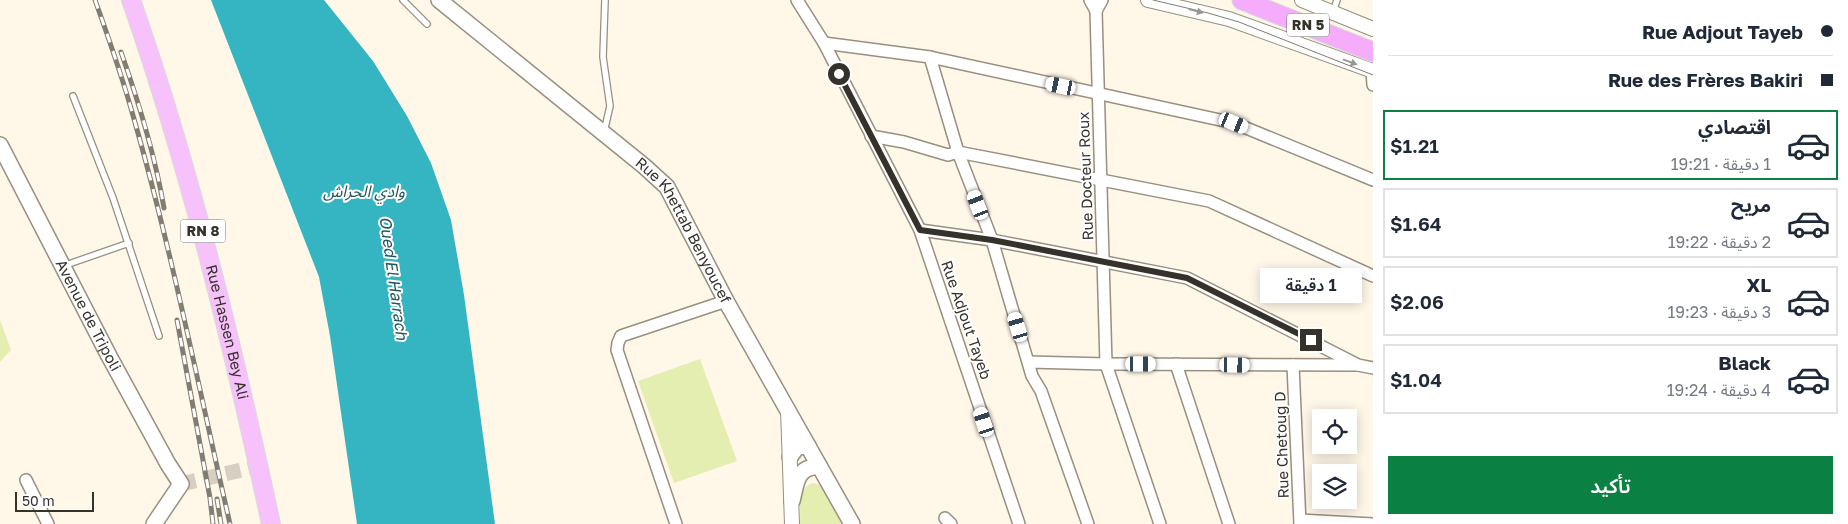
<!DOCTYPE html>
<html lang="ar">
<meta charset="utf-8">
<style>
:root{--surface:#fff;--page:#f6f6f7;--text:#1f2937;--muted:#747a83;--line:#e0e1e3;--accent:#0b8043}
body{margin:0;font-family:"Golos Text","Noto Sans Arabic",sans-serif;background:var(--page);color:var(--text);direction:rtl;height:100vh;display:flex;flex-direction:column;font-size:19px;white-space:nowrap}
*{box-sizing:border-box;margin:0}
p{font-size:16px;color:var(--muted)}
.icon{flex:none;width:28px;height:28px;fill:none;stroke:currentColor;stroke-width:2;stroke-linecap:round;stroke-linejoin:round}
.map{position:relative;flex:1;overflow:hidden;direction:ltr}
.details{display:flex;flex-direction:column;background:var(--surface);width:475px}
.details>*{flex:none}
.guide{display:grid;align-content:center;height:110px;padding:0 15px;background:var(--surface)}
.buttons{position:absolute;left:1312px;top:409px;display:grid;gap:10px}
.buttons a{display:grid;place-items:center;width:45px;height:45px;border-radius:0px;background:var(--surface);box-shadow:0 2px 12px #0003;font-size:25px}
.scale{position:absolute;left:15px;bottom:12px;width:79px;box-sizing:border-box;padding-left:5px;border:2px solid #35312b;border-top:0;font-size:14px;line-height:18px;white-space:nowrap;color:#35312b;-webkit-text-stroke:4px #fff;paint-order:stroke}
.end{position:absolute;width:22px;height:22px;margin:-11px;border:6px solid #35312b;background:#fff;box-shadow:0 0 0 2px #fff}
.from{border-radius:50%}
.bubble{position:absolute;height:35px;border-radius:0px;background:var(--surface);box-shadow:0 2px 12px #0003;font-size:16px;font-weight:600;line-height:35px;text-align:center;direction:rtl}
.car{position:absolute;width:15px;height:30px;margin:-15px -8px;border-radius:6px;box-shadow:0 0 4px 1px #0007;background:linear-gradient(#fff 24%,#345 0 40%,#fff 0 76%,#345 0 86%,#fff 0)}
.guide b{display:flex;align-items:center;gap:18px;height:48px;font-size:19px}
.guide b+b{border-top:1px solid var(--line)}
.guide i{width:12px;height:12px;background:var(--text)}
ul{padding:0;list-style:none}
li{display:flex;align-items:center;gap:15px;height:70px;margin:0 10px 8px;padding:0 5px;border:2px solid var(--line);border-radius:0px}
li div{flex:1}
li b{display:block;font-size:19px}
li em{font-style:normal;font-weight:600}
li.active{border-color:var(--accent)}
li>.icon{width:45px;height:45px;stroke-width:1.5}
.action{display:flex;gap:10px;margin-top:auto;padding:10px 15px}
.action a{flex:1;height:58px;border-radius:0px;background:var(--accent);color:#fff;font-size:20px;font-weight:600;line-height:58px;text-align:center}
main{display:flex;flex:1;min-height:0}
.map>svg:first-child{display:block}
</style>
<main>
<section class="details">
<div class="guide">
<b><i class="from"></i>Rue Adjout Tayeb</b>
<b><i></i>Rue des Frères Bakiri</b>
</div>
<ul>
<li class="active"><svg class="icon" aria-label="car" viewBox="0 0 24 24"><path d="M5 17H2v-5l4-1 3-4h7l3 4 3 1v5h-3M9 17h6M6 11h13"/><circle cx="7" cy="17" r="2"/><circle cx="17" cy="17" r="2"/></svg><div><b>اقتصادي</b><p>1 دقيقة · 19:21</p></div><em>$1.21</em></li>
<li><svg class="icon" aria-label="car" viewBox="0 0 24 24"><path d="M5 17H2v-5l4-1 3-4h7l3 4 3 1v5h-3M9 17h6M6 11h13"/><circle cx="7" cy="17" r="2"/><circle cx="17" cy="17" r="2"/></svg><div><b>مريح</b><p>2 دقيقة · 19:22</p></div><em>$1.64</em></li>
<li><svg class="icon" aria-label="car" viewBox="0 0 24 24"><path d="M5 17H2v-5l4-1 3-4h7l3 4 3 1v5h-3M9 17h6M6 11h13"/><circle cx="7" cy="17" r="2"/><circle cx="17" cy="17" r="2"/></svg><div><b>XL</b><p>3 دقيقة · 19:23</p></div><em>$2.06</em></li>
<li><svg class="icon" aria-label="car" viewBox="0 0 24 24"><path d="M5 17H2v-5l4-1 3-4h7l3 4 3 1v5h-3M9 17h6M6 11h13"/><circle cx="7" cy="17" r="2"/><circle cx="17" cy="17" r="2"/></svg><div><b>Black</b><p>4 دقيقة · 19:24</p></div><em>$1.04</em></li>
</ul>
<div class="action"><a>تأكيد</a></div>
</section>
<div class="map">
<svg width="1373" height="524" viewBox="0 0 1373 524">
<rect width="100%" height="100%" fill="#fff7e8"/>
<g fill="#e5eeb1">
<polygon points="0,320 11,350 0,362"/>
<polygon points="700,359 737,461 674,483 638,381"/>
<path d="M813,483l7,2 20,34v5h-40c1,-14 -4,-36 13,-41z"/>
</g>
<polygon fill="#35b5c2" points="211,0 324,0 373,61 407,116 431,163 451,220 464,295 495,524 357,524 330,336 319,277"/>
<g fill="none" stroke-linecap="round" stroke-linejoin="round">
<polyline stroke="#d7cfc2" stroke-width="15" stroke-dasharray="15 8" stroke-linecap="butt" points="181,484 259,466"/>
<g stroke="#988f7f" stroke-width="8">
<g id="service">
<polyline points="403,0 427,24"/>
<polyline points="1333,12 1337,0"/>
<polyline points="73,96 113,198 159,336"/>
<polyline points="604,132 610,106 603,57 605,0"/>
<polyline points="63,266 129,243"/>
</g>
</g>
<g stroke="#988f7f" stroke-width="14">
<g id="minor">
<polyline points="797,0 824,43 920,230 1019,524"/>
<polyline points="1090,0 1096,11 1106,364 1160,524"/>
<polyline points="1096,11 1102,0"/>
<polyline points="824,43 930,57 1234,123 1373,180"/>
<polyline points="930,57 958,152 992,240 1032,376 1041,391 1088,524"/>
<polyline points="1372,70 1373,85"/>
<polyline points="871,136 904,142 948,155 958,152 1209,201 1373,276"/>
<polyline points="920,230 992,240 1187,278 1358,365 1373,368"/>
<polyline points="1029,362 1106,364 1356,365"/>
<polyline points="1176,364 1229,524"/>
<polyline points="1293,365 1300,524"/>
<polyline points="26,480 48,524"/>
<polyline points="945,518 951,524"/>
<polyline points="1300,520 1373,524"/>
<polyline points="676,524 617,350 618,343 621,336 726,301"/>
</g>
</g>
<g stroke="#988f7f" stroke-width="16">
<g id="tertiary">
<polyline points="1148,0 1229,19 1373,71"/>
<polyline points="1302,0 1373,29"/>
<polyline points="788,410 792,524"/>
</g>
</g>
<g stroke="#988f7f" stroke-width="18">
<g id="secondary">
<path id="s1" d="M439,0l205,166 23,21 59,114 126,223"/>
<path id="s2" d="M0,145l109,211 59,108 13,20 -27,40"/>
<polyline points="790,457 797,447 808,446"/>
<path d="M792,501c5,-20 4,-33 27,-35"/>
</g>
</g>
<g stroke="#dbdad9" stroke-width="20">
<g id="primary">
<path id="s3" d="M131,0c60,171 102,347 140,524"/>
</g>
</g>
<g stroke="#dbdad9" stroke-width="21">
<polyline id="trunk" points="1242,0 1373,52"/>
</g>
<use href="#service" stroke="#fff" stroke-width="5.5"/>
<use href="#minor" stroke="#fff" stroke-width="11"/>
<use href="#tertiary" stroke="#fff" stroke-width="14"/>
<use href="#secondary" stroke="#fff" stroke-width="15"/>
<use href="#primary" stroke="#f7c1fc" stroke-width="18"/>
<use href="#trunk" stroke="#f4acfb" stroke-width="19"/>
<polyline stroke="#827c73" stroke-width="1" points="1153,0 1208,13 1239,22 1373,75"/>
<g stroke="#827c73" stroke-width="5">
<g id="rail">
<path d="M95,0c14,39 28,79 39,119 38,133 65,270 96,405"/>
<path d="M121,52c18,51 34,103 43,156"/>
<polyline points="177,320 210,498 213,524"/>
<polyline points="217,499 221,524"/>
</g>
</g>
<use href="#rail" stroke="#fff" stroke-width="3" stroke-dasharray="9" stroke-linecap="butt"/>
</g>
<defs><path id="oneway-solid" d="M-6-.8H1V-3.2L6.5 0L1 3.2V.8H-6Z" transform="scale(1.25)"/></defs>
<g fill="#9a9895">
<use href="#oneway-solid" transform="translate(1196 11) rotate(15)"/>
<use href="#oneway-solid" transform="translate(1350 62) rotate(20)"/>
</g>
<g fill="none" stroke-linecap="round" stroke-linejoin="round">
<polyline stroke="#35312b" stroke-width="6" points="839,74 920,230 992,240 1187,278 1311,340"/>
</g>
<g text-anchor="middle" stroke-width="4" stroke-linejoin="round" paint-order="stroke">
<g fill="#fff" stroke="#726f6b" stroke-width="1">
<rect x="1287" y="13.5" width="42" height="23" rx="4"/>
<rect x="180.5" y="219.5" width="45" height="23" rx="4"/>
</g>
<g font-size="14" font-weight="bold" fill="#35312b">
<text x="1308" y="30">RN 5</text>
<text x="203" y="236">RN 8</text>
</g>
<g font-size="15" fill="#35312b" stroke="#fff">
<text transform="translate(1086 176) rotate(-92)" y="5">Rue Docteur Roux</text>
<text dy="5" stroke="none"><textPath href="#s1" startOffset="340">Rue Khettab Benyoucef</textPath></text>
<text dy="5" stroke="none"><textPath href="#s2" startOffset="192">Avenue de Tripoli</textPath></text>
<text transform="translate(966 320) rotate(71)" y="5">Rue Adjout Tayeb</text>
<text dy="5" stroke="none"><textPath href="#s3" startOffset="346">Rue Hassen Bey Ali</textPath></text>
<text transform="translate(1282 445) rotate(-92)" y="5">Rue Chetoug D</text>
</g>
<g font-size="16" font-style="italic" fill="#22565c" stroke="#fff">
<text x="364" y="197">وادي الحراش</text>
<text transform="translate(394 278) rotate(82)" y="6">Oued El Harrach</text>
</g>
</g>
</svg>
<div class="buttons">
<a><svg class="icon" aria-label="locate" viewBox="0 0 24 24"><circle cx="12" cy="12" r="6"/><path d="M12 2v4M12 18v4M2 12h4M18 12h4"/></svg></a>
<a><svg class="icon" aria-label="layers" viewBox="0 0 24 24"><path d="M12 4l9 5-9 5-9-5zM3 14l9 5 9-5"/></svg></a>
</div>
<div class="scale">50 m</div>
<i class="end from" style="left:839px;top:74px"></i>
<i class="end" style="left:1311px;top:340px"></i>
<div class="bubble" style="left:1260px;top:268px;width:102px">1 دقيقة</div>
<i class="car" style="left:1061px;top:86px;rotate:282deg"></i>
<i class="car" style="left:1234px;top:123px;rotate:112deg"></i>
<i class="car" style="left:978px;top:205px;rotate:339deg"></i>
<i class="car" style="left:1018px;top:327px;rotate:343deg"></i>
<i class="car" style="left:1141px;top:364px;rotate:90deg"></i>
<i class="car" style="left:1235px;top:365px;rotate:91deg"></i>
<i class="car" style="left:984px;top:422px;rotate:342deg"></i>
</div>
</main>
